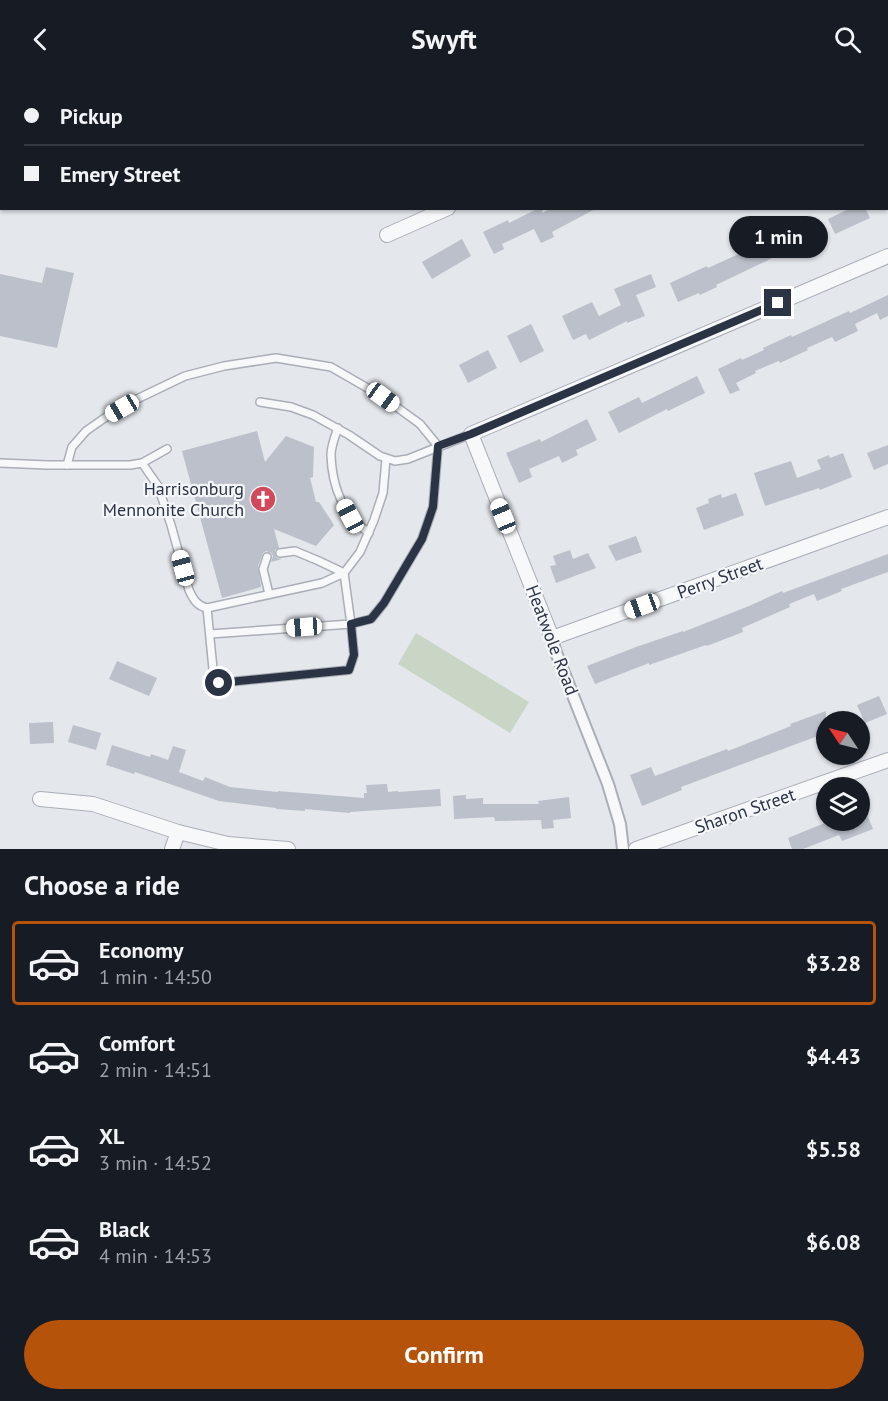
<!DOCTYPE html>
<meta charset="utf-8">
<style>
:root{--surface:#171b24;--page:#242831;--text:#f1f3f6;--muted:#9ea1a6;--line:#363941;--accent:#b45309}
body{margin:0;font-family:"PT Sans",sans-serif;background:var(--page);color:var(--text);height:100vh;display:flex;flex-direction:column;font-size:22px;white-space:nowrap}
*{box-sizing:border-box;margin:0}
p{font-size:20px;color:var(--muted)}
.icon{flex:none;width:33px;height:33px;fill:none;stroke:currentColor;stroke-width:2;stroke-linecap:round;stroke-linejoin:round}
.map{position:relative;height:771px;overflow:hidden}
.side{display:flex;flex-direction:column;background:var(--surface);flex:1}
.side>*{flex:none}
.banner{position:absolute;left:0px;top:0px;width:888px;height:132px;box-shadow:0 2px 4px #0004;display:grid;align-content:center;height:132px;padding:0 24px;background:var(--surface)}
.needle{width:39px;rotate:305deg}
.tools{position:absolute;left:816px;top:633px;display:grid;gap:12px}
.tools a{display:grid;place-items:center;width:54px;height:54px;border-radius:50%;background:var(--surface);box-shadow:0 2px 4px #0004;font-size:30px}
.end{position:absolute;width:27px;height:27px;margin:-14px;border:8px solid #2b3445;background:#fff;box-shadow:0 0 0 3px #fff}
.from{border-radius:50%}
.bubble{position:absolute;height:42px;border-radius:21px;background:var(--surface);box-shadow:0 2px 4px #0004;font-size:20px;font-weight:700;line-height:42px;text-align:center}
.car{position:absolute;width:18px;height:36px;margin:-18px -9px;border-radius:8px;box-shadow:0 0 4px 2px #0007;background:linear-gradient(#fff 24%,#345 0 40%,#fff 0 76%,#345 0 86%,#fff 0)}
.banner b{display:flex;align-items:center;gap:21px;height:57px;font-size:22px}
.banner b+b{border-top:2px solid var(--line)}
.banner i{width:15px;height:15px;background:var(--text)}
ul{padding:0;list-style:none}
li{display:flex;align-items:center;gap:18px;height:84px;margin:0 12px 9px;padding:0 12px;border:3px solid transparent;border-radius:6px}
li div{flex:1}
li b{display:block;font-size:22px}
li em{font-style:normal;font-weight:700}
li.on{border-color:var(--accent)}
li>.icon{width:54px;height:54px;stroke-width:1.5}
h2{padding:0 24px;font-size:27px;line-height:72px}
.cta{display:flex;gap:12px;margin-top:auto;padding:12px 24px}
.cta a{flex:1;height:69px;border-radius:36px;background:var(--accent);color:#fff;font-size:24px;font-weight:700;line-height:69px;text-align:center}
header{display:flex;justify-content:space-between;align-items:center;height:78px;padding:0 24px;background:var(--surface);font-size:27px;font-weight:700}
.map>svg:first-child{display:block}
</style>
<header><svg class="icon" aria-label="back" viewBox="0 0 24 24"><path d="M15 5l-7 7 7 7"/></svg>Swyft<svg class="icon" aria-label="search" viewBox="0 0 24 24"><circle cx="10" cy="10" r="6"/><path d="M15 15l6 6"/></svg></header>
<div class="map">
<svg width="888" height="771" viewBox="0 0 888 771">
<rect width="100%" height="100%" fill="#e4e7ec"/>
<polygon fill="#c9d6c5" points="416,555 529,624 510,655 398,586"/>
<g fill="#bbc0ca">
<polygon points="539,130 541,130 543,135 551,130 597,130 552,154 554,159 541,165 534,151 502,166 504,171 494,176 483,154 508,142 509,145"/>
<polygon points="851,130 865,130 870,140 835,156 828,141"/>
<polygon points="800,143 812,166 798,173 796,170 783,175 716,207 717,209 700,217 699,215 678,224 670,205 707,188 708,190 769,162 789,152 787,150"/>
<polygon points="462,161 471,178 432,201 422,184"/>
<polygon points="46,189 74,195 57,270 0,258 0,196 42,205"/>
<polygon points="651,196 656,209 636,217 645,238 627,245 627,243 589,262 586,256 573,262 562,238 592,224 599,238 621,227 614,211"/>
<polygon points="888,217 888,238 880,242 877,235 855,246 858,253 835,264 832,259 807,270 808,272 780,285 779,283 755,293 756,295 736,305 740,312 730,316 718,291 741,280 742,282 764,272 763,270 791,257 792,259 849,233 850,235"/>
<polygon points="531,246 544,273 520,285 507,258"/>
<polygon points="488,272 497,290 468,305 459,287"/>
<polygon points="697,298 705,315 668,333 667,331 619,355 608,334 639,319 642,325"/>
<polygon points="587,341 597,362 576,372 578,377 562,385 559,378 529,391 532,399 519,405 506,375 540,361 541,364"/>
<polygon points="257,353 265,384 286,358 314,369 313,399 310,400 316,424 319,424 334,447 316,468 274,451 279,470 275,472 275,476 277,480 282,481 271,484 273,478 271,475 266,473 263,475 258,488 261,509 222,520 182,373"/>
<polygon points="888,367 888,386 874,392 867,375"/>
<polygon points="843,375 852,399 820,412 819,410 765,428 754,395 791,383 797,400 821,391 817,382 829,377 830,380"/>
<polygon points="736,415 744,437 704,452 696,430 709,425 708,421 721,416 722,420"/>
<polygon points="636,458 642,474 616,483 608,468"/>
<polygon points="570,472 573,481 588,475 596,490 556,505 550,488 556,487 553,478"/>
<polygon points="888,476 888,494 841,511 842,513 817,523 814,516 789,526 790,529 742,550 743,554 707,568 706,567 649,587 649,585 595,606 587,588 636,569 683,553 683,554 749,528 782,513 783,515"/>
<polygon points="117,583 157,600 149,618 109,601"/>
<polygon points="879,618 887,636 865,645 857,627"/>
<polygon points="826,633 826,655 681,709 682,712 642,728 630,697 651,689 655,698 727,671 728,673 791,648 790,646"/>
<polygon points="53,644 54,665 30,666 29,645"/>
<polygon points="73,647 101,655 96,672 68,664"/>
<polygon points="112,667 150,679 151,676 168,682 173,668 186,672 179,694 203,703 205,699 230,709 278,714 278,713 364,720 364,715 367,715 366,707 387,706 388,714 398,713 398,714 440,711 441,728 350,734 350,735 305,731 305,733 276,731 276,730 219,723 135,694 134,696 106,687"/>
<polygon points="466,717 466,721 483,720 483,726 539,726 538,723 569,719 571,740 553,742 554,750 542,751 541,742 495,743 494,739 454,741 453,718"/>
<polygon points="860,719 873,751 842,763 839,757 803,771 792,771 788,760 832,742 860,742"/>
</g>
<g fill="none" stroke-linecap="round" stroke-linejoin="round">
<g stroke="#a9aeb7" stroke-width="10">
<g id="service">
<polyline points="260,324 291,329 313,337 349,357 380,378 395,383 408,381 471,356"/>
<path d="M338,350c-3,8 -7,18 -7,27 1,31 12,60 38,78"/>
<polyline points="0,385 47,387 130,387 142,385 167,371"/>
<path d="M142,385l16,23 13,39 18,65c4,9 8,16 18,18l115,-25 22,-10 16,-21 14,-32 9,-27 3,-34"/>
<polyline points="67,387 72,369 86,353 106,339 137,321 185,298 224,288 276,280 331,289 383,319 420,346 438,368 433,429 422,461 384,525 371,541 351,546 210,556"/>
<polyline points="267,479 263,491 269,516"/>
<polyline points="207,530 213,591 219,605 349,592 354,577 351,546 344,495 319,483 295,473 280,475"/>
</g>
</g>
<g stroke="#a9aeb7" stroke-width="14">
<polyline id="pedestrian" points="552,560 555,572 608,706 620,746 623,771"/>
</g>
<g stroke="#a9aeb7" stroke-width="16">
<g id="minor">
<polyline points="741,2 744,0"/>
<polyline points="387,157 448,130"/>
<polyline points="888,178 471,356 552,560 888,439"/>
<polyline points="40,721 93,726 178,754 228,766 288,771"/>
<polyline points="172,771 178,754"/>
<polyline points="636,771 888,682"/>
</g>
</g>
<use href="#service" stroke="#f7f8fa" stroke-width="7"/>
<use href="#pedestrian" stroke="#f7f8fa" stroke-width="10"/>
<use href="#minor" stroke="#f7f8fa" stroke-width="14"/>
</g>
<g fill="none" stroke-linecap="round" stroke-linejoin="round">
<polyline stroke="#2b3445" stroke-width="8" points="219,605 349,592 354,577 351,546 371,541 384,525 422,461 433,429 438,368 471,356 778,225"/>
</g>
<defs>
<g id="church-disc" transform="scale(1.35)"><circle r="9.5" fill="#d1495b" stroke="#f4f6f9"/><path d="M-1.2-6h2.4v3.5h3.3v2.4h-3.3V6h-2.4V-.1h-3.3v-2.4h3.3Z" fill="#fff"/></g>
</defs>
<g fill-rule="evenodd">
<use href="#church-disc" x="263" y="421"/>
</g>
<g text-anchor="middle" stroke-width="4.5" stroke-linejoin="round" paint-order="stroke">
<g font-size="18" fill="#2b3445" stroke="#f4f6f9" text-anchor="end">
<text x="244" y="417">Harrisonburg<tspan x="244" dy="21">Mennonite Church</tspan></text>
</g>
<g font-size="18" fill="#2b3445" stroke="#f4f6f9">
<text transform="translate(720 500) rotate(-20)" y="6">Perry Street</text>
<text transform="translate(552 562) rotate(69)" y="6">Heatwole Road</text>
<text transform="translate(745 733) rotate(-19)" y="6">Sharon Street</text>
</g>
</g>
</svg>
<div class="tools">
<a><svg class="needle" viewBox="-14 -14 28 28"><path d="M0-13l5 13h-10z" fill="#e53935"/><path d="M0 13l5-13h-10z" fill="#9ea1a6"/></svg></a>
<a><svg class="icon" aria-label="layers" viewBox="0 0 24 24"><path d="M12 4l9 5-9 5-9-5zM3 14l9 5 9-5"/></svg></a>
</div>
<i class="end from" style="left:219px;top:605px"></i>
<i class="end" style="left:778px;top:225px"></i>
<div class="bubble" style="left:729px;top:138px;width:99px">1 min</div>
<i class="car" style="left:383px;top:319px;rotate:126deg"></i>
<i class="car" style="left:122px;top:330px;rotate:240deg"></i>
<i class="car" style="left:350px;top:438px;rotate:332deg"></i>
<i class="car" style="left:503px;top:438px;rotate:338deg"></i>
<i class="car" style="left:183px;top:490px;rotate:345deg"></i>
<i class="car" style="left:642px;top:528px;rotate:250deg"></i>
<i class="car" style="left:304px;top:549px;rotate:266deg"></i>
<div class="banner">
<b><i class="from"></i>Pickup</b>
<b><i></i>Emery Street</b>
</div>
</div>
<section class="side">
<h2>Choose a ride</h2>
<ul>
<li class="on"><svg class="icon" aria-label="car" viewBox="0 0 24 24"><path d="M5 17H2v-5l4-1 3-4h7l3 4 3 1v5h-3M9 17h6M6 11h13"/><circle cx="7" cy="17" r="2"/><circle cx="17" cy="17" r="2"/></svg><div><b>Economy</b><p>1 min · 14:50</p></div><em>$3.28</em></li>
<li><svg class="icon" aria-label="car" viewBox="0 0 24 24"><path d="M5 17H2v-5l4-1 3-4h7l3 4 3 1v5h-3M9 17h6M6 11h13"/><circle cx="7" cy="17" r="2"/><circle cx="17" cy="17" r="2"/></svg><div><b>Comfort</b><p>2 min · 14:51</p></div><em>$4.43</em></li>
<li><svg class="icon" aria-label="car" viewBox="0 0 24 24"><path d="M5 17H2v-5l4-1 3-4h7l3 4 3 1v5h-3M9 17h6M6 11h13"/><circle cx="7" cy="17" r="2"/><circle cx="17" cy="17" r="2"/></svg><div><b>XL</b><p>3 min · 14:52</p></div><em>$5.58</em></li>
<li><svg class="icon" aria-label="car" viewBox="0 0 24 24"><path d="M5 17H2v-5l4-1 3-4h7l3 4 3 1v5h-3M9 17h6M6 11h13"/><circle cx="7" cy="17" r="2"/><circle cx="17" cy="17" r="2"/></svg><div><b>Black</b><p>4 min · 14:53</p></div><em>$6.08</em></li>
</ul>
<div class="cta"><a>Confirm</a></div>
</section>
